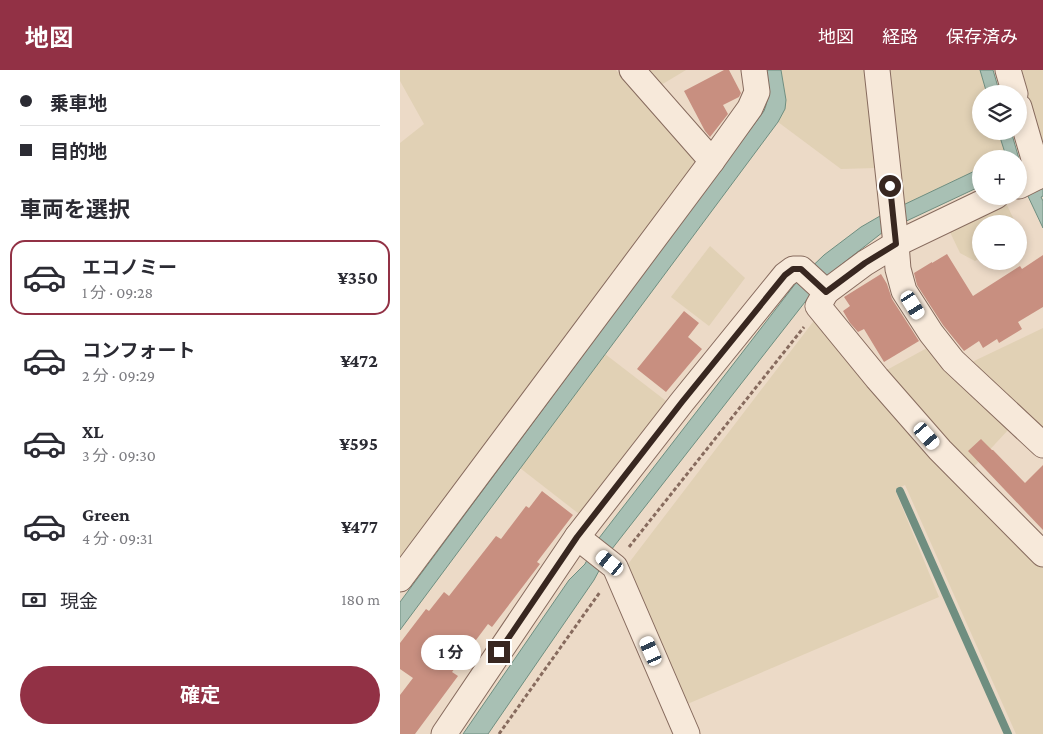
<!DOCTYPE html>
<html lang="ja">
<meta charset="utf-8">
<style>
:root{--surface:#fff;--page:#f7f7f7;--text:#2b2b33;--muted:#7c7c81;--line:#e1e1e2;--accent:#923145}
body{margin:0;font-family:"Crimson Pro","Noto Sans JP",serif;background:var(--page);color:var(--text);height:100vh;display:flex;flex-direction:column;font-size:19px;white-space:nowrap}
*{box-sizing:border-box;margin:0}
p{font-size:16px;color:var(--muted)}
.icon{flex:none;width:28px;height:28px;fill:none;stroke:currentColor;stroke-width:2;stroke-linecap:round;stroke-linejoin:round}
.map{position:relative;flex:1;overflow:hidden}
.sheet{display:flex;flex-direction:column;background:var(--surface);width:400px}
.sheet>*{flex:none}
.guide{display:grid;align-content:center;height:110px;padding:0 20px;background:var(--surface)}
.fabs{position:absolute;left:572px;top:15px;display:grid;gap:10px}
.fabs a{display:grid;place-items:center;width:55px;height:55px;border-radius:50%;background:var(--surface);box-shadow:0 2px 8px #0003;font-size:25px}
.end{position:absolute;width:22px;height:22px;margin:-11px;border:6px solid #382720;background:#fff;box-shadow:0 0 0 2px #fff}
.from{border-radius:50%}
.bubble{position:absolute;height:35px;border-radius:18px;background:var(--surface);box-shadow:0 2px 8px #0003;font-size:16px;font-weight:700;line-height:35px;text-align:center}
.car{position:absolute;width:15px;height:30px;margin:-15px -8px;border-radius:6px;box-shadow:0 0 4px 1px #0007;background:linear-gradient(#fff 24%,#345 0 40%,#fff 0 76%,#345 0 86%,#fff 0)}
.guide b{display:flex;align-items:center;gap:18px;height:48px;font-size:19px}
.guide b+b{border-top:1px solid var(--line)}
.guide i{width:12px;height:12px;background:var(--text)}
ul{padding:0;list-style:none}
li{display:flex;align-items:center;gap:15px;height:75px;margin:0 10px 8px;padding:0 10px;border:2px solid transparent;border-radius:15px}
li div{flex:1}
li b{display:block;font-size:19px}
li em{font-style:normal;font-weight:700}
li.current{border-color:var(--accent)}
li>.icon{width:45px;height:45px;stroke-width:1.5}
h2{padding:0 20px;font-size:22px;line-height:60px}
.pay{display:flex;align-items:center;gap:12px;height:55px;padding:0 20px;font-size:19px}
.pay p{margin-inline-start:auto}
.primary-button{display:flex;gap:10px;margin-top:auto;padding:10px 20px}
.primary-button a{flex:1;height:58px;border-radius:30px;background:var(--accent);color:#fff;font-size:20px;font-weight:700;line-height:58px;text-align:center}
header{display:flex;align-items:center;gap:30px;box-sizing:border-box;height:70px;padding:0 25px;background:var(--accent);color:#fff}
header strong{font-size:24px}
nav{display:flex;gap:28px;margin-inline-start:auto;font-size:18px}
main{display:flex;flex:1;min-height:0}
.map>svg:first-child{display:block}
</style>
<header>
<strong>地図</strong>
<nav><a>地図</a><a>経路</a><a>保存済み</a></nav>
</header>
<main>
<section class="sheet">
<div class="guide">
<b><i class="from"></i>乗車地</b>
<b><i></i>目的地</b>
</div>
<h2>車両を選択</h2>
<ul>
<li class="current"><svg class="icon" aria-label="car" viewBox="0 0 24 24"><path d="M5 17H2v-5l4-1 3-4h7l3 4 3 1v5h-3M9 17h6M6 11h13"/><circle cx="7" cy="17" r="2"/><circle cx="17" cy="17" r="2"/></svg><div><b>エコノミー</b><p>1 分 · 09:28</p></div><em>¥350</em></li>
<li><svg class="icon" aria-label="car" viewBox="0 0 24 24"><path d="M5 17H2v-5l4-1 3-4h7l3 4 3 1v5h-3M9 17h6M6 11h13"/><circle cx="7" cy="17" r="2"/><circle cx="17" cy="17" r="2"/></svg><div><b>コンフォート</b><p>2 分 · 09:29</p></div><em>¥472</em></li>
<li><svg class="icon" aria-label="car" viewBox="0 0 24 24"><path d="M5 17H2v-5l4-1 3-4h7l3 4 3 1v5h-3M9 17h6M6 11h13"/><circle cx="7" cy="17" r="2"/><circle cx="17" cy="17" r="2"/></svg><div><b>XL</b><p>3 分 · 09:30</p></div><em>¥595</em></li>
<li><svg class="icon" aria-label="car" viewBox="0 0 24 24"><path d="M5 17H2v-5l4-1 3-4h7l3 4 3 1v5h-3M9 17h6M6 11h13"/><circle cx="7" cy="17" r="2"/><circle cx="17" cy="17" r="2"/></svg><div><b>Green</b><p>4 分 · 09:31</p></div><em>¥477</em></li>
</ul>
<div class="pay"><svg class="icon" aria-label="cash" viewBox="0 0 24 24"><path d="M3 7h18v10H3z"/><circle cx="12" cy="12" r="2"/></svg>現金<p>180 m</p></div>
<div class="primary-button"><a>確定</a></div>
</section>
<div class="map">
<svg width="643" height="664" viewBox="0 0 643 664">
<rect width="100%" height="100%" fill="#ecdac7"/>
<g fill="#e1d1b5">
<polygon points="0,0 216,0 296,91 0,495 0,73 24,54 0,11"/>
<polygon points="248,0 286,0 261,15"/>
<polygon points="381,0 466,0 476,98 441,99 378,52 384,39 386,30"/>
<polygon points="489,0 581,0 587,24 581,24 581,61 598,61 606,86 600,89 581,89 581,98 505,135"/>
<polygon points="613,0 643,0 643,75"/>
<polygon points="606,133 616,154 581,154 581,187 575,191 560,183 549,160"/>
<polygon points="310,176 345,208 309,256 271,227"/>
<polygon points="416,248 643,496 643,664 616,664 505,415 495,420 539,527 285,635 228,506 228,494"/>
<polygon points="643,258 643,359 572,292"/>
<polygon points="527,278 557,312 608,360 571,400 483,302"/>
<polygon points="205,284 270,334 183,447 120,398"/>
</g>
<g fill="#a8c0b4" stroke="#6f8e80">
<path d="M366,0h15l5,30 -1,9 -7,13 -378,508v-28l364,-491c6,-15 4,-25 2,-41z"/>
<polygon points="580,0 593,0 600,24 587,24"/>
<polygon points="598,61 611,61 619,89 600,89 606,86"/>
<polygon points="581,98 581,116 483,162 423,209 208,484 194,510 88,664 63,664 169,510 185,494 196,472 399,209 424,185 461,157 480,146"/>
<polygon points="643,114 643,126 641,127 643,131 643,158 626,122"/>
</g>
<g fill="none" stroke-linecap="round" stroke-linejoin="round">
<polyline stroke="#6f8e80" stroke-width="8" points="500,421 608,664"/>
</g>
<g fill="#c88f80">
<polygon points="324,0 329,0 341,23 339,27 323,35 328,44 310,67 305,61 284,21"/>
<polygon points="547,184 573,226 620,196 622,199 643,185 643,237 618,252 622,259 599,273 597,269 583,278 579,271 564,281 543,255 517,215 514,203 532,192 532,193"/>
<polygon points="481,204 487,214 492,229 519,271 484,292 464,259 458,262 450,253 443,241 450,236 444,227"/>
<polygon points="284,241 299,253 288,267 302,279 266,322 237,299"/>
<polygon points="581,369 592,380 593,380 625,413 643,395 643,460 568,381"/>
<polygon points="142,421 173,445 137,492 140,494 92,557 88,554 52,602 58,606 15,664 0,664 0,625 13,608 0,599 0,573 26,539 29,541 44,522 49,526 96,466 101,469 126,436 129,438"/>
</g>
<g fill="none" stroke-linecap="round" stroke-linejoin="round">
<g stroke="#876b5e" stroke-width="27">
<g id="minor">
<polyline points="232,0 312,91"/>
<polyline points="477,0 496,174 498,199 504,221 531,263 553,291 643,375"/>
<polyline points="608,0 615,24"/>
<polyline points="619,37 639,106"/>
<polyline points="619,116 643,104"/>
<polyline points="426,222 418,236 477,308 540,380 643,484"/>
<polyline points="177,467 215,497 287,664"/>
<polyline points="0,509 312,91 350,38 357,22 354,0"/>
<polyline points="44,664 177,467 282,332 385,205 393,199 401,199 426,222 465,193 496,174 596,126"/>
</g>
</g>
<g stroke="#876b5e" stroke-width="3" stroke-dasharray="4 2.5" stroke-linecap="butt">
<polyline points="229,477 404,257"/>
<polyline points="99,664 200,522"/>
</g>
<use href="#minor" stroke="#f7e9da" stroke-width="25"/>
</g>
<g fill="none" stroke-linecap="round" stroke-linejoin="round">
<polyline stroke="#382720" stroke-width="6" points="99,582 177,467 282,332 385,205 393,199 401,199 426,222 465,193 496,174 490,116"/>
</g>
</svg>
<div class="fabs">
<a><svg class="icon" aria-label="layers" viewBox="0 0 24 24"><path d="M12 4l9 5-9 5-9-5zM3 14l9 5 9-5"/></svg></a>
<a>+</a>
<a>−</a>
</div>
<i class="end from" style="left:490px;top:116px"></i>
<i class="end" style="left:99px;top:582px"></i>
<div class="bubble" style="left:21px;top:565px;width:60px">1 分</div>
<i class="car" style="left:513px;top:235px;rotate:148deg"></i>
<i class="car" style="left:527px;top:366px;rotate:139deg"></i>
<i class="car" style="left:210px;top:493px;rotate:309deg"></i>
<i class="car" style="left:251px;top:581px;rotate:336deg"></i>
</div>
</main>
